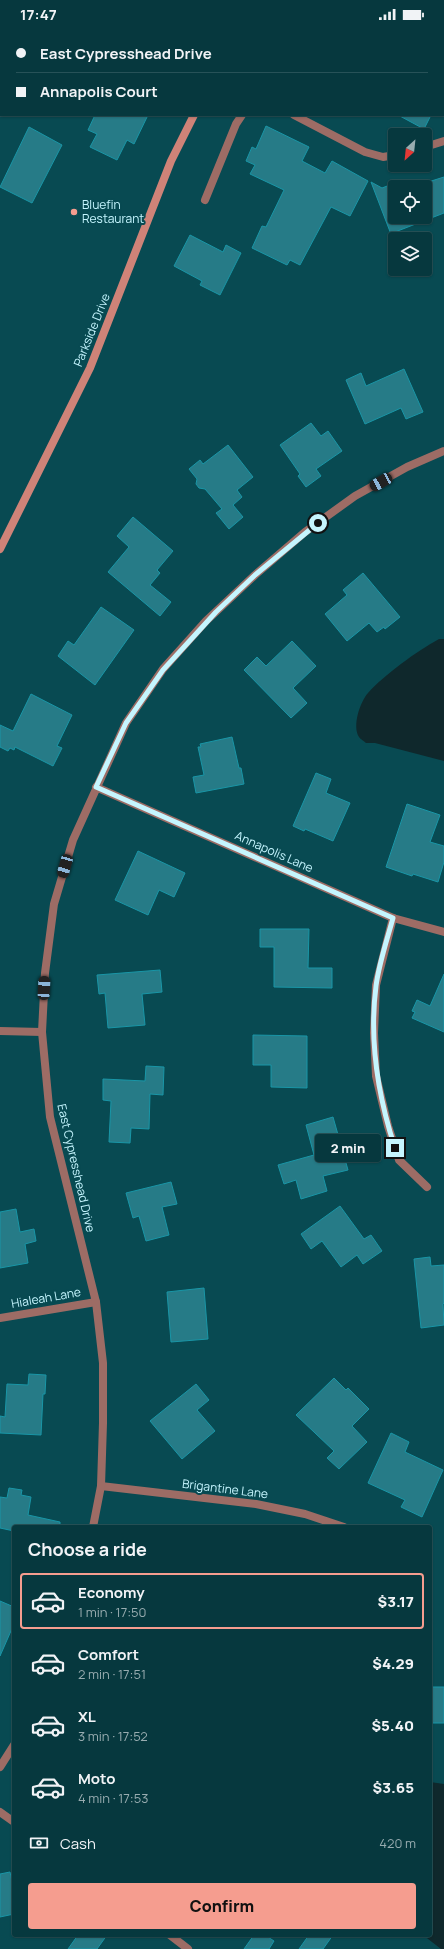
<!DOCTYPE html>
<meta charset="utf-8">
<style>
:root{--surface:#06383e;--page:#0f3f45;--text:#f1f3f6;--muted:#98acb0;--line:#275258;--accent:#f59d8f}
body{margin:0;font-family:Manrope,sans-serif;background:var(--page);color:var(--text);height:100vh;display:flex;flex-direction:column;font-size:15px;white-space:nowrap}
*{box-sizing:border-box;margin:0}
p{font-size:13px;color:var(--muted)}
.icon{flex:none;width:22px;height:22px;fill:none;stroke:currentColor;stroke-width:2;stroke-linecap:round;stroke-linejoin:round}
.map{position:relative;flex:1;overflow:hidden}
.side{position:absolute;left:12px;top:1497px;width:420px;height:412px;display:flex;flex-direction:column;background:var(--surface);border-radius:4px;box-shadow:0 1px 3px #0004,0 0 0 1px var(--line)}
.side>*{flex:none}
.top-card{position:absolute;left:0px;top:0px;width:444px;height:88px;box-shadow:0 1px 3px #0004,0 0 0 1px var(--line);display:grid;align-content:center;height:88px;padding:0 16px;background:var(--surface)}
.needle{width:26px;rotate:207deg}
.controls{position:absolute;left:388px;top:100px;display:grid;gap:8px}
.controls a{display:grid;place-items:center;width:44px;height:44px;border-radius:4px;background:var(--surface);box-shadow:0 1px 3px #0004,0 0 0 1px var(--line);font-size:20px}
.end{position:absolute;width:18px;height:18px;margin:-9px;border:5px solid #c5f5fe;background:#111;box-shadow:0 0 0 2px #111}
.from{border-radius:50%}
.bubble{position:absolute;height:28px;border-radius:4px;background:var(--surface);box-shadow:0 1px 3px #0004,0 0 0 1px var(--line);font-size:13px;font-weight:800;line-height:28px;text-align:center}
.car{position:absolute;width:12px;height:24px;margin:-12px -6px;border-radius:5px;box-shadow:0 0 3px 1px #0007;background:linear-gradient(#222 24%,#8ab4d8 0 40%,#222 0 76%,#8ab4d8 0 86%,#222 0)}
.top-card b{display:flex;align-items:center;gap:14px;height:38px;font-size:15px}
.top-card b+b{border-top:1px solid var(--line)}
.top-card i{width:10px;height:10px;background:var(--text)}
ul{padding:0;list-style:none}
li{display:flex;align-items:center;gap:12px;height:56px;margin:0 8px 6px;padding:0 8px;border:2px solid transparent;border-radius:4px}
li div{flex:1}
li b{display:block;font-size:15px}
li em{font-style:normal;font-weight:800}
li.on{border-color:var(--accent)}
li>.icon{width:36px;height:36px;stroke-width:1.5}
h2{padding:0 16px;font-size:18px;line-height:48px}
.pay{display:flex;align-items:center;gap:10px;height:44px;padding:0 16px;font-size:15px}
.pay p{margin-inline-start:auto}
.button{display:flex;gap:8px;margin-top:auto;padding:8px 16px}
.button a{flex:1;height:46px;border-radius:4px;background:var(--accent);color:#111;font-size:16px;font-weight:800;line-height:46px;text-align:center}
.status{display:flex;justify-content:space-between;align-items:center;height:28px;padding:0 20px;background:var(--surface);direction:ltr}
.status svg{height:11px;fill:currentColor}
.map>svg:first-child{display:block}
</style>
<div class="status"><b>17:47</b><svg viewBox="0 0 49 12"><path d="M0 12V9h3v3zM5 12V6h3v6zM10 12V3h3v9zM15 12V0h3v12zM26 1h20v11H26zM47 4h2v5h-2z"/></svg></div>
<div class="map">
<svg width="444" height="1921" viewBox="0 0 444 1921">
<rect width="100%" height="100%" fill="#084a52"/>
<g fill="#0f282c">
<path d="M439,611h5v122l-69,-18h-9c-2,-2 -6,-4 -7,-6 -7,-11 1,-35 9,-44 16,-18 49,-42 71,-54z"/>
<polygon points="430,1754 444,1756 444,1921 441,1921 423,1907 430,1907"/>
</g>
<g fill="#267b87" stroke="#1996a7">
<polygon points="95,87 148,87 134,116 127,112 117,132 90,119 97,106 88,102"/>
<polygon points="398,87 431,87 424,101"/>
<polygon points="266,98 309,119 302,133 325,145 332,133 368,153 350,188 331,179 300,237 290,232 287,237 252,220 262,198 266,199 284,162 250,146 255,137 246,133 252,119 256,121"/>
<polygon points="29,99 62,117 32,175 0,159"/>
<polygon points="444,149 444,185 395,204 394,214 371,154 382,160 395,155 395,189 425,189 425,155"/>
<polygon points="190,207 223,224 226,217 241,225 220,267 200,257 202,253 174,238"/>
<polygon points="404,341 423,384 406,391 401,380 365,396 346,352 361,345 366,358"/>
<polygon points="311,395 321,408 328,403 342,423 316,441 321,448 306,459 298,448 300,446 280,417"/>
<polygon points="228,417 253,449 237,462 242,469 233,477 243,489 229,501 216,485 222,481 205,461 199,460 196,456 197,451 189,441 200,432 203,436"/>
<polygon points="133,489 173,523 157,542 160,545 150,557 171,574 160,588 108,544 129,519 117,508"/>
<polygon points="363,545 400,589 385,601 384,599 377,604 369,595 347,613 325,586 347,567 343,562"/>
<polygon points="101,579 134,602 95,657 58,628 68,613 74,617"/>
<polygon points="292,613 316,638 293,660 307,675 291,690 244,642 257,629 266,638"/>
<polygon points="31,666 72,687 57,718 62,720 53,738 15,719 14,722 10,720 8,723 0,719 0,697 13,703"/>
<polygon points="232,709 239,740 241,740 244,756 196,765 193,749 204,747 198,719 201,719 200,716"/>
<polygon points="316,745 331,751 326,765 350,775 333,813 305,801 304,803 293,798"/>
<polygon points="407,776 440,787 430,814 444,818 444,834 438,854 413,846 412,848 386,839"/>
<polygon points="138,823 185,845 174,869 159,862 148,887 115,872"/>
<polygon points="260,901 309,901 308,940 332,940 332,960 274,959 274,919 260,919"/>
<polygon points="160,942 162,964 142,966 145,997 108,1000 105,965 99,966 97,947"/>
<polygon points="444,946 444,1004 412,990 415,984 412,983 417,972 430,978"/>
<polygon points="253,1007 307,1008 307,1060 271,1059 271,1037 253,1037"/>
<polygon points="146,1038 164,1039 163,1067 150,1066 149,1101 131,1100 130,1115 109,1114 111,1073 103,1072 103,1051 145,1053"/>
<polygon points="333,1089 348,1142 323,1148 327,1163 301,1171 296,1152 284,1156 278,1137 314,1127 306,1097"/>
<polygon points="171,1154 177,1176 162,1179 169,1207 146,1213 139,1188 133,1190 126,1165"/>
<polygon points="340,1178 364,1211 371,1207 382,1223 363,1236 357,1227 341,1239 322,1213 311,1221 301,1206"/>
<polygon points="16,1181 20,1204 34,1201 36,1213 25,1216 28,1235 0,1240 0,1184"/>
<polygon points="430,1229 431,1238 444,1237 444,1275 443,1276 444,1297 421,1300 414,1231"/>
<polygon points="204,1260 208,1311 171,1314 167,1264"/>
<polygon points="29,1346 46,1347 45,1366 43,1366 41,1407 0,1405 0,1388 5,1389 7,1356 28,1357"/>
<polygon points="334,1350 346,1362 348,1360 369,1381 352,1398 367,1414 339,1441 327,1430 334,1423 296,1387"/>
<polygon points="196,1356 209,1372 197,1382 215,1403 182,1431 150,1393"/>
<polygon points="391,1405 409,1414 405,1424 443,1442 422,1489 401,1479 405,1472 368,1455"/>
<polygon points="9,1460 22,1462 21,1467 31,1469 28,1487 60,1494 60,1499 14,1499 14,1503 0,1500 0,1469 7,1470"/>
<polygon points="0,1573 14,1579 14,1596 0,1628"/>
<rect x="430" y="1659" width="14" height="36"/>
<polygon points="10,1844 14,1863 14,1886 0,1889 0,1846"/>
<polygon points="78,1907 107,1907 97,1921 68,1921"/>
<polygon points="254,1907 265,1907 274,1913 269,1921 244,1921"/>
<polygon points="309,1907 333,1907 323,1921 299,1921"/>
</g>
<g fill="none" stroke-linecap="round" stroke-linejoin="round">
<g stroke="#9d6c65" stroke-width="8">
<polyline points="294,87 365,124 383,129 395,127"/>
<polyline points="425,119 444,113"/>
<polyline points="205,172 236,96 242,87"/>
<polyline points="96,759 393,890 444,904"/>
<polyline points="393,890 376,957 374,1005 376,1048 388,1098 399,1132 427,1159"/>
<polyline points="0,1003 42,1004"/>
<polyline points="0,1290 96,1274"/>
<polyline points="101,1458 256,1476 305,1486 344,1499"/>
<polyline points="93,1499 101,1458 103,1395 103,1335 96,1274 50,1089 42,1004 45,945 54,876 73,812 126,695 163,641 206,593 255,547 305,504 355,468 407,439 444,423"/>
<polyline points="0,1739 14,1717"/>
<polyline points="0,1784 14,1794"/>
<polyline points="170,1907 188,1921"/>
</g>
<g stroke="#cf8378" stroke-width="8">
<polyline points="237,1 237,0"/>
<polyline points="0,521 90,340 171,133 194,87"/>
</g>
</g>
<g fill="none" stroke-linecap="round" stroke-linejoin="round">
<path stroke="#c5f5fe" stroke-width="5" d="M318,495l-63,52 -39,37 -53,58 -37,53 -30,64 297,131c-6,22 -14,45 -17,68 -7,55 2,110 19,162"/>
</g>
<circle fill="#f59d8f" stroke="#084a52" stroke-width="1.5" cx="74" cy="184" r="4"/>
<g text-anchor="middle" stroke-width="4" stroke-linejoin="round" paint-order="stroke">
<g font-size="12" fill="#c5f5fe" stroke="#084a52" text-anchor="start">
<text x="82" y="181">Bluefin<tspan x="82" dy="14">Restaurant</tspan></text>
</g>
<g font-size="12" fill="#c5f5fe" stroke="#084a52">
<text transform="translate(92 302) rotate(-68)" y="4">Parkside Drive</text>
<text transform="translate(274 824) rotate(24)" y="4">Annapolis Lane</text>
<text transform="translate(76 1140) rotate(77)" y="4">East Cypresshead Drive</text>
<text transform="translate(46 1270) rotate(-10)" y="4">Hialeah Lane</text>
<text transform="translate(225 1461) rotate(7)" y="4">Brigantine Lane</text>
</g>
</g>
</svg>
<div class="controls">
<a><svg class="needle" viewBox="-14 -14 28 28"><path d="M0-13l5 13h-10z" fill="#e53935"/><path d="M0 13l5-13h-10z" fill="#98acb0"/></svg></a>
<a><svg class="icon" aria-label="locate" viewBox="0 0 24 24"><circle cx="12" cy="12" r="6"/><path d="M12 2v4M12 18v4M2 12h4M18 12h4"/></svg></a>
<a><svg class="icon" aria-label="layers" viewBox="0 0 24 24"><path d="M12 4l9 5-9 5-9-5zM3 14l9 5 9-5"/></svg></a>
</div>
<i class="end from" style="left:318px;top:495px"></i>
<i class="end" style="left:395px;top:1120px"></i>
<div class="bubble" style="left:315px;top:1106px;width:66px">2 min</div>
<i class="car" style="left:381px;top:454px;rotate:241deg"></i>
<i class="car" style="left:65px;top:838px;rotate:196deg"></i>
<i class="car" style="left:44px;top:960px;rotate:3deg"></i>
<div class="top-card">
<b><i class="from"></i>East Cypresshead Drive</b>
<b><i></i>Annapolis Court</b>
</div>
<section class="side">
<h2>Choose a ride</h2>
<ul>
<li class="on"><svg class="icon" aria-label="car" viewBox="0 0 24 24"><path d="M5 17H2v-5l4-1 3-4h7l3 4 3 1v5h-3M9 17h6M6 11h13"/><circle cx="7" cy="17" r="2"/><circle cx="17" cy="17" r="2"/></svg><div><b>Economy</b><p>1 min · 17:50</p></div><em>$3.17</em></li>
<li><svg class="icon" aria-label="car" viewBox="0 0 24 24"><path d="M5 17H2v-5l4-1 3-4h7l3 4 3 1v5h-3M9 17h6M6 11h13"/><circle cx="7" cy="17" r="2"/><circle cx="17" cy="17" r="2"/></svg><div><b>Comfort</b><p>2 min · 17:51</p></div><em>$4.29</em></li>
<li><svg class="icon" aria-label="car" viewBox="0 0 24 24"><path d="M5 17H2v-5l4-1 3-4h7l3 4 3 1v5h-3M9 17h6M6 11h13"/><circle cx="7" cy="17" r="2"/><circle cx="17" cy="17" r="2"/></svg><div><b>XL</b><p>3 min · 17:52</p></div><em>$5.40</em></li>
<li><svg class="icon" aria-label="car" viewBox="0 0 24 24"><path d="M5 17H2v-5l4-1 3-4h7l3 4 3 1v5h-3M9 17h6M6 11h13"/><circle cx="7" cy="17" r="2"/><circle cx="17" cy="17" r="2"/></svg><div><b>Moto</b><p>4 min · 17:53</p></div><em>$3.65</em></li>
</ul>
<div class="pay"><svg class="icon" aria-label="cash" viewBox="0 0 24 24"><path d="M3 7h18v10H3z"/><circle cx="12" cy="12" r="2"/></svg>Cash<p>420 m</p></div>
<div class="button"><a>Confirm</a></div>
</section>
</div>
